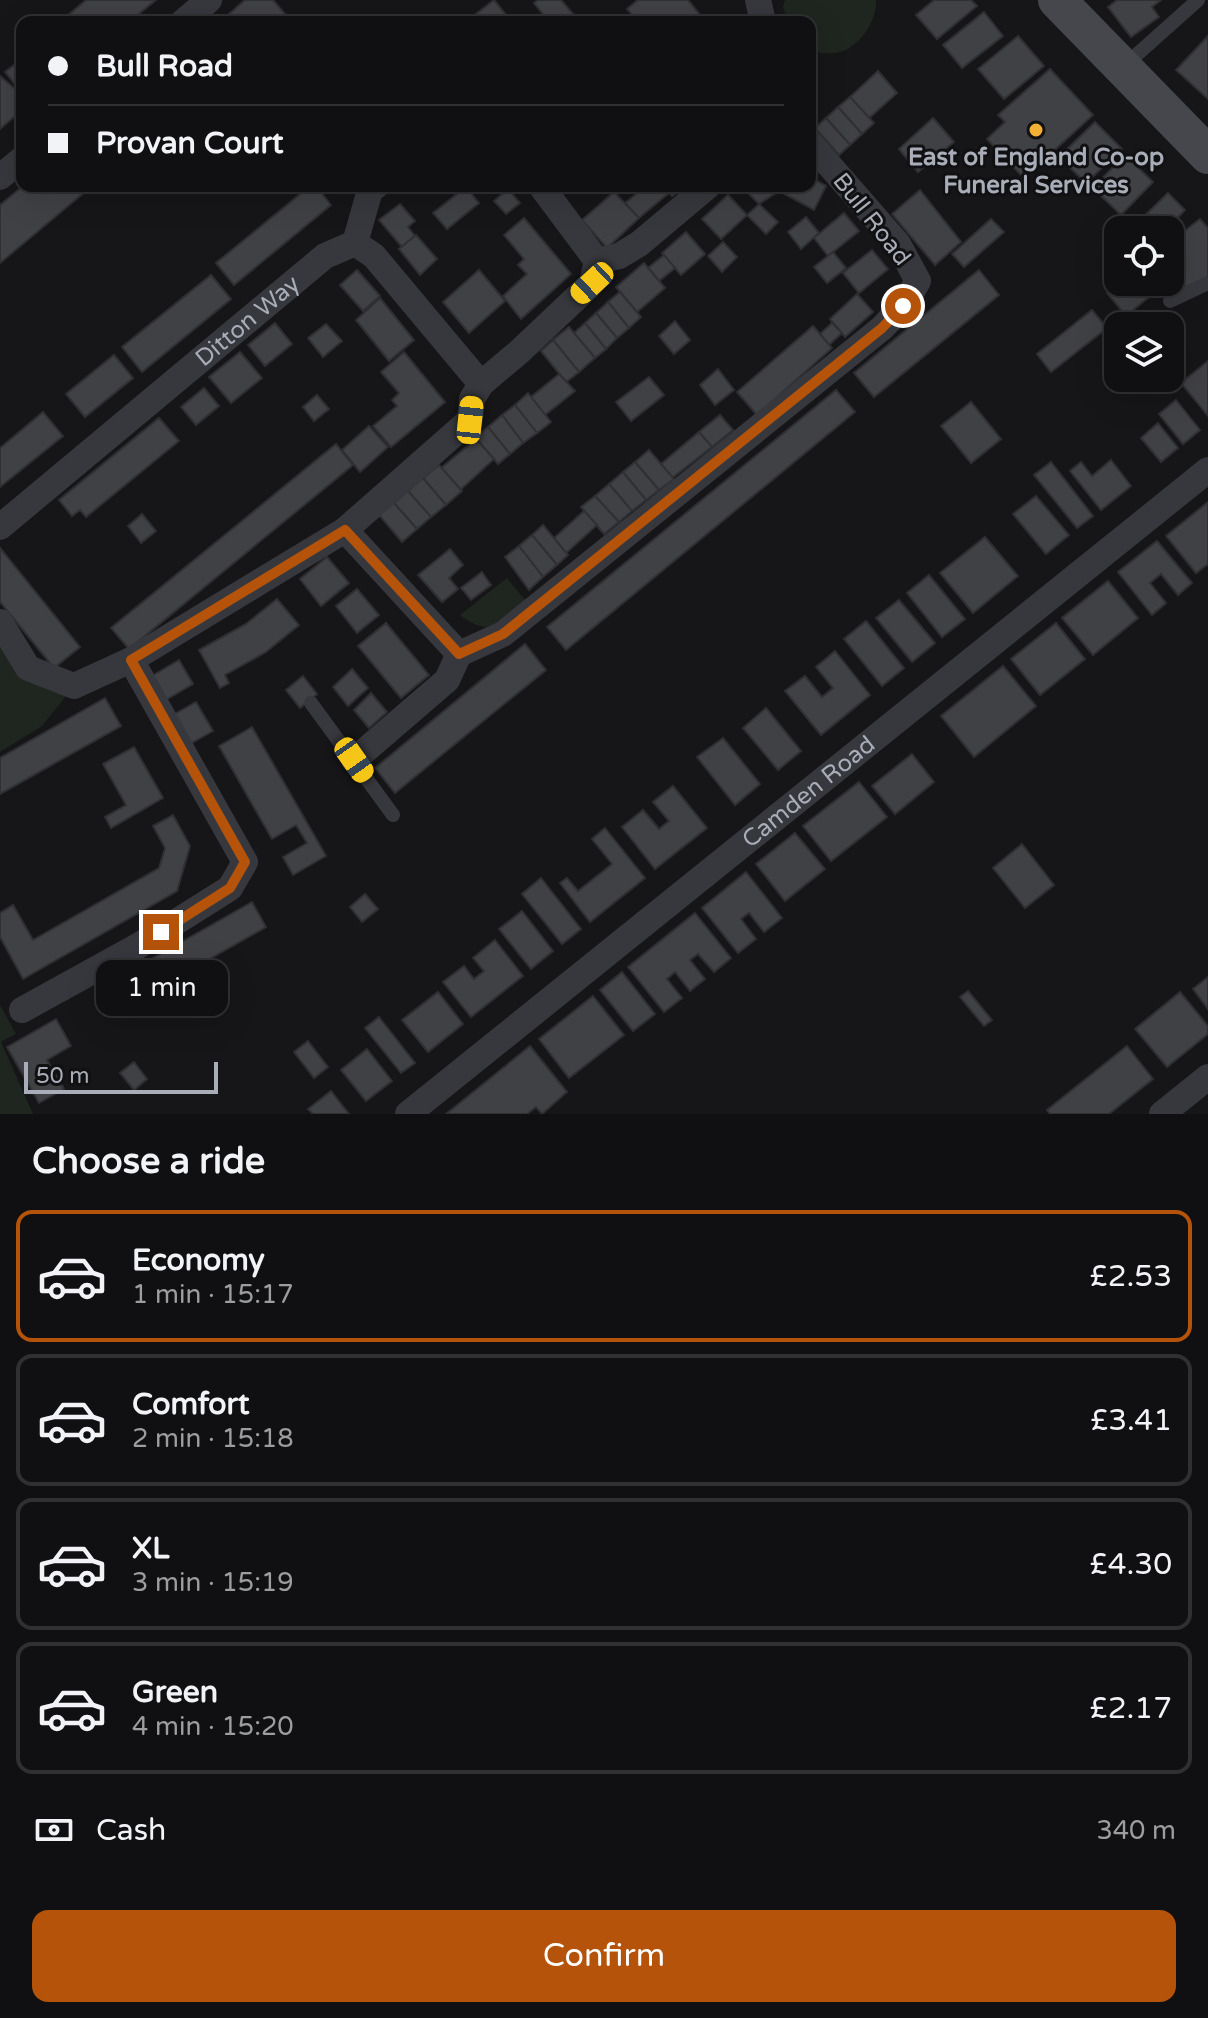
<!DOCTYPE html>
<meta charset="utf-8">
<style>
:root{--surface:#101012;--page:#19191b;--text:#f1f3f6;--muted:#9c9d9f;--line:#303032;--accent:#b45309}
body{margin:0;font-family:"Varela Round",sans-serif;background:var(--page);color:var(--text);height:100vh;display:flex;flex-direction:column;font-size:30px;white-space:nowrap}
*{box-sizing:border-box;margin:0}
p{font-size:26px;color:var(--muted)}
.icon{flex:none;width:44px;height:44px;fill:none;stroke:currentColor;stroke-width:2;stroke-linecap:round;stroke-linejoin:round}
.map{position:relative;height:1114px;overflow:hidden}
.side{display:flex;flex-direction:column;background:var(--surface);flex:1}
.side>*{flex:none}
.guide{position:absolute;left:16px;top:16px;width:800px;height:176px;border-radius:16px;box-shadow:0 8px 32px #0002,0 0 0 2px var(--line);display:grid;align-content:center;height:176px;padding:0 32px;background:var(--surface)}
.fabs{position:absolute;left:1104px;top:216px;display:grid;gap:16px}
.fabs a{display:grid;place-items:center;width:80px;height:80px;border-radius:16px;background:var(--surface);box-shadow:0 8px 32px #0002,0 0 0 2px var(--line);font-size:40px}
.scale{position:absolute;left:24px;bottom:20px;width:194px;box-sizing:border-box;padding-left:8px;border:4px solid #a8adb8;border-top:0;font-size:22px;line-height:28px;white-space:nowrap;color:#a8adb8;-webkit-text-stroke:6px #111113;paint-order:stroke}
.end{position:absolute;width:36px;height:36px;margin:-18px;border:10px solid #b45309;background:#fff;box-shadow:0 0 0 4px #fff}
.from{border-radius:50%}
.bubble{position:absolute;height:56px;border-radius:16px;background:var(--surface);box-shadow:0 8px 32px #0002,0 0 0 2px var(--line);font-size:26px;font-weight:600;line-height:56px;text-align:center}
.car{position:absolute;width:24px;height:48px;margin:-24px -12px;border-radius:10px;box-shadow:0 0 6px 2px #0007;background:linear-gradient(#f5c518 24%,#345 0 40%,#f5c518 0 76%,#345 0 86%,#f5c518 0)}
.guide b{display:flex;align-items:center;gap:28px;height:76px;font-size:30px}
.guide b+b{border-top:2px solid var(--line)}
.guide i{width:20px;height:20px;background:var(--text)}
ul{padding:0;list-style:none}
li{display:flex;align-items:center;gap:24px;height:132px;margin:0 16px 12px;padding:0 16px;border:4px solid var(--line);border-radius:16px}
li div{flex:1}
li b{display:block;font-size:30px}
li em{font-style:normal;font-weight:600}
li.active{border-color:var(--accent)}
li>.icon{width:72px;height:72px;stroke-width:1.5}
h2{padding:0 32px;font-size:36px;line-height:96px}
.pay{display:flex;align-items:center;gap:20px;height:88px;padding:0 32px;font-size:30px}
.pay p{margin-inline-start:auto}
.primary-button{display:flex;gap:16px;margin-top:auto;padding:16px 32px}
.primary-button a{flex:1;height:92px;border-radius:16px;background:var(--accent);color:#fff;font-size:32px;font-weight:600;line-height:92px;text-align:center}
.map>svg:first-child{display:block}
</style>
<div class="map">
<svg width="1208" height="1114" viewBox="0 0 1208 1114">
<rect width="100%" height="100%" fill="#161618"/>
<g fill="#1e261f">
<path d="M785,0h91c2,19 -17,48 -36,52 -6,2 -14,1 -20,1l-10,-9v-22h-22l-5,-15z"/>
<path d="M507,578l19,23c-27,21 -35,38 -66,14z"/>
<polygon points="0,622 28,668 74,686 42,726 0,752"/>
<polygon points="0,1005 16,1034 1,1042 33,1114 0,1114"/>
</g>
<g fill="#404145" stroke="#303034" stroke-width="2">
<polygon points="86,0 156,0 129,22 60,22"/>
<polygon points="245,0 273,0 292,22 224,22 222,20"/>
<polygon points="494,0 512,22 482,22 476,14"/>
<polygon points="538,0 561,0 580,22 549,22 534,3"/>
<polygon points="638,0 688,0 706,22 638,22 627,9"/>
<polygon points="934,0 971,0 977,6 937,39 916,15"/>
<polygon points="1117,0 1161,0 1152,7 1159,17 1131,37 1108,7"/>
<polygon points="984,12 1003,36 962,68 943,45"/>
<polygon points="1018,36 1044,66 1004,99 978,69"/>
<polygon points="1208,36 1208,99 1176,70"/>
<polygon points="18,62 22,67 22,93 5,72"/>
<polygon points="1050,69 1093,115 1024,178 987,139 1005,122 998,115"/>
<polygon points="878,71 897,93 869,118 850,97"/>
<polygon points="0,76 22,95 22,110 0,129"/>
<polygon points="850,97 874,123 862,134 838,107"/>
<polygon points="838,107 862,134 850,145 826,118"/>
<polygon points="826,118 850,145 839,155 815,128"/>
<polygon points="933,118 954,142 918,172 899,149"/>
<polygon points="1095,122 1122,149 1086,183 1059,157"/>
<polygon points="1125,155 1153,182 1121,215 1093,188"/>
<polygon points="810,177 826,186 814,210 779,191 781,186 810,186"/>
<polygon points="23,186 92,186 0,263 0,205"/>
<polygon points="310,186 316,186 331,205 234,285 216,263"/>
<polygon points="646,186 664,186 669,193 639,218 625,203"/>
<polygon points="664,186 685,186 672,196"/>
<polygon points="741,186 781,186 779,191 759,204"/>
<polygon points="466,187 479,203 447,229 433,213"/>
<polygon points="508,189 520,203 506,214 494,201"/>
<polygon points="920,190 961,242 935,265 892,214"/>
<polygon points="614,192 639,218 607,248 582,220"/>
<polygon points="1168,193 1185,210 1166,230 1130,230"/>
<polygon points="728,195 747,215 721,239 702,219"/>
<polygon points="400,204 415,221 408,227 415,236 402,247 379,220"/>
<polygon points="759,204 778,222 766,234 747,215"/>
<polygon points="844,213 859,231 828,256 814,238"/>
<polygon points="806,217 819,233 801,249 788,232"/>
<polygon points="524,218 571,274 521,319 503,296 527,274 518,265 524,259 504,235"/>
<polygon points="991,219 1004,232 964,267 952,254"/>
<polygon points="1200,219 1208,228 1208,277 1185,288 1174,276 1170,279 1170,242"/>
<polygon points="686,232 705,254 681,275 662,253"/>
<polygon points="416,235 437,259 420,275 399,249"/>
<polygon points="723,242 737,257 722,272 708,256"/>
<polygon points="872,250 888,269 859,293 843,273"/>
<polygon points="833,252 846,268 827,283 814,267"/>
<polygon points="664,255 675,268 659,281 648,268"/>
<polygon points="644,263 665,288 637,312 616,287"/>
<polygon points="357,270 380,296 363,311 340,285"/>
<polygon points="479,270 505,301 469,333 443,302"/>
<polygon points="979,270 999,295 874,397 854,373"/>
<polygon points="211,275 231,299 142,372 122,347"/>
<polygon points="1120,282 1167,282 1126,316 1107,293"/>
<polygon points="620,292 641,317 629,328 608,302"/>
<polygon points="857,294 873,312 845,337 830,319"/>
<polygon points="380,298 414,340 389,361 356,320"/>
<polygon points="608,302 629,328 617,338 596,313"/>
<polygon points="1092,310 1107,328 1051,372 1037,354"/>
<polygon points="596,313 617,338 606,349 585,323"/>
<polygon points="675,321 690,340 674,354 659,336"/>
<polygon points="275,323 292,344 265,366 248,345"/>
<polygon points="585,323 606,349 595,358 574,333"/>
<polygon points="832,323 842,333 829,345 820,334"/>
<polygon points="326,324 342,341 323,357 308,338"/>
<polygon points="813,326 832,348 757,415 737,392"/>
<polygon points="569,327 595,358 579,372 553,340"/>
<polygon points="553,340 579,372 566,382 541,351"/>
<polygon points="1118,345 1118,365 1113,369 1104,357"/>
<polygon points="240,352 262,378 231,403 209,377"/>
<polygon points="404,352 445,402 391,447 373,426 397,406 392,400 399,393 381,372"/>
<polygon points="114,355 133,378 85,417 66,394"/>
<polygon points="1208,361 1208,416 1181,383"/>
<polygon points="718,369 734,390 715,405 700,385"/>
<polygon points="559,374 575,391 545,415 531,397"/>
<polygon points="649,377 664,395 631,421 616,402"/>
<polygon points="204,388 219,406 196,425 181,407"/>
<polygon points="836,390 855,412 566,650 547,627"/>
<polygon points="528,393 551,422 537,433 515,405"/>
<polygon points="317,395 329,409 314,421 303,407"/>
<polygon points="1176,400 1200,430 1183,444 1159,414"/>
<polygon points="971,402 1001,439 971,463 941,426"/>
<polygon points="515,405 537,433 523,443 502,415"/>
<polygon points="43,412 63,436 0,487 0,448"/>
<polygon points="502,415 523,443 510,454 488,427"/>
<polygon points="720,415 733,430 712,447 699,432"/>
<polygon points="159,418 179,441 86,517 80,510 72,516 59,500"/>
<polygon points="1158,423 1178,448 1161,462 1141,438"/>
<polygon points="369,426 388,447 360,472 342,450"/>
<polygon points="488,427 510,454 498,464 475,437"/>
<polygon points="699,432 712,447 672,478 661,464"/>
<polygon points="476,439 494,459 460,490 441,468"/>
<polygon points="336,444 353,465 129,649 111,628"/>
<polygon points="649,450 674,479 659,490 635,462"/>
<polygon points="1111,460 1131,486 1101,510 1070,471 1081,462 1092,476"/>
<polygon points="635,462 659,490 646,500 623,472"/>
<polygon points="1051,462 1093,516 1077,528 1034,475"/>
<polygon points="439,465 462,491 446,505 423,478"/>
<polygon points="623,472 646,500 632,511 609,484"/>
<polygon points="423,478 446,505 431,517 408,491"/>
<polygon points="609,484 632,511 619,522 595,496"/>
<polygon points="408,491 431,517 417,529 394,503"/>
<polygon points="595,496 619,522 604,534 581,507"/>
<polygon points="1036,496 1069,535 1046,554 1013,514"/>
<polygon points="1208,502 1208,564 1196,573 1166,536"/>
<polygon points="394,503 417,529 402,542 379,515"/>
<polygon points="584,511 597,525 566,553 554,538"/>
<polygon points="142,514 156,531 141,543 128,526"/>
<polygon points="543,525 568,555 557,565 532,535"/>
<polygon points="532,535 557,565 543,577 519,546"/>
<polygon points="985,537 1018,576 973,613 940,573"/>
<polygon points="1157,541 1192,583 1178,595 1161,574 1150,583 1166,603 1152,615 1118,572"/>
<polygon points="519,546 543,577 529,590 505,557"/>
<polygon points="0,548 80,647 54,668 0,602"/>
<polygon points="450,549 463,565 449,578 458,589 442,602 418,575"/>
<polygon points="327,557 349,583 321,606 300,579"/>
<polygon points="482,572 491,585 471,600 461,588"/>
<polygon points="929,575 965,619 942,637 907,593"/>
<polygon points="1108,581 1138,618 1093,655 1062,618"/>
<polygon points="357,589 379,615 357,633 336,606"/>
<polygon points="277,599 299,625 266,652 225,675 229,683 220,688 199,650 246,624"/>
<polygon points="899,600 935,643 912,662 876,618"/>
<polygon points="866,621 904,668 882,686 844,639"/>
<polygon points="386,623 429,675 401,698 358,646"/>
<polygon points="1056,623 1085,659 1040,695 1011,659"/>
<polygon points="525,644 546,670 395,793 375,768"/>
<polygon points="835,651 870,695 821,735 785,691 805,676 822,697 833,688 816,667"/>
<polygon points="179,660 193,684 164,701 150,677"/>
<polygon points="1003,666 1036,706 974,757 941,716"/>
<polygon points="352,669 368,688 348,706 333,687"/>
<polygon points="303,676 317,694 300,708 286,690"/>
<polygon points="371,693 387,712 369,728 354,710"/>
<polygon points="105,698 121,726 0,794 0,758"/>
<polygon points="196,702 213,731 188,745 171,716"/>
<polygon points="766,708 801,751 778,770 743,728"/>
<polygon points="252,727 326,856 293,875 283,857 307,843 296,825 272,839 219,746"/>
<polygon points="723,738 760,784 735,805 697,757"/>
<polygon points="134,747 163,798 111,828 105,817 126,805 103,764"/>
<polygon points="912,754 934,782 895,814 872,786"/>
<polygon points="859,782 887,817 831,861 803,826"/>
<polygon points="673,786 707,828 655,869 622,827 643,810 659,829 669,821 653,802"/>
<polygon points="173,815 190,846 177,891 23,979 0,937 0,913 13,905 33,940 159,868 165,848 153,826"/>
<polygon points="605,828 645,878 590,922 560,883 567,878 578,891 612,864 592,839"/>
<polygon points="795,833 825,869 785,901 756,864"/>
<polygon points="1022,844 1054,885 1025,908 993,868"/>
<polygon points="746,872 782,918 764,932 749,913 741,919 756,939 738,953 702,908"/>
<polygon points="541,878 581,929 562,944 522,894"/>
<polygon points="365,894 378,909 362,922 350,907"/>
<polygon points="252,902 266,927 127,1006 113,981"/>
<polygon points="522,911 553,951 531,969 499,929"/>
<polygon points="695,913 731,958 714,972 698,954 690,960 705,979 690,991 675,972 667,979 682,998 664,1012 628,967"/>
<polygon points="495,940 523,976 471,1017 443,982 464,966 474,979 484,971 473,958"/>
<polygon points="622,972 655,1014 633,1031 600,990"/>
<polygon points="1208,977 1208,1009 1193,989"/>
<polygon points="968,991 992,1020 984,1026 960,997"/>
<polygon points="438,992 463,1024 428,1052 402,1020"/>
<polygon points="1180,992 1208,1026 1208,1034 1167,1067 1135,1029"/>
<polygon points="593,996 624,1035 569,1078 539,1039"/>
<polygon points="379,1017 415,1063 401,1073 365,1028"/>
<polygon points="56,1019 71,1046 47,1060 64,1089 39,1103 7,1047"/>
<polygon points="308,1041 328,1067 314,1078 294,1052"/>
<polygon points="530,1046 567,1092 542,1114 536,1107 527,1114 446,1114"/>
<polygon points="1127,1046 1153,1079 1109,1114 1050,1114 1047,1110"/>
<polygon points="367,1049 392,1081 366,1101 341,1070"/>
<polygon points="134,1062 147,1079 134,1090 120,1073"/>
<polygon points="331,1091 349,1114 313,1114 308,1109"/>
</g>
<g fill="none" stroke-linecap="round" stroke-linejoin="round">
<g stroke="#37383d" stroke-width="14">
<polyline points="1124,66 1198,0"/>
<polyline points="1170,301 1208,283"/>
<polyline points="311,703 393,815"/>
</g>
<g stroke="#37383d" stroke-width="26">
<polyline points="758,0 763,22"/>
<polyline points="183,22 209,0"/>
<polyline points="0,177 22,159"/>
<polyline points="541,186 597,261 619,256 639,244 708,186"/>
<polyline points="355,243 370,190 376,186"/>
<path id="s1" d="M0,527l325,-271 30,-13 19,13 107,128"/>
<polyline points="345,530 470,420 472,399 481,384 519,352 592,283 597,261"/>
<polyline points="0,622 28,668 74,686 131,660 345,530 459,654 503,634 882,328 903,306 918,281 898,244 810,143"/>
<polyline points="354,760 447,680 459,654"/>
<polyline points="22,1010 138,946 230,888 245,862 131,660"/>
<path id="s2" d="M408,1114l800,-644"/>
<polyline points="1162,1114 1208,1077"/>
</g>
<polyline stroke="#45474d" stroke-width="38" points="1057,0 1208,155"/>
</g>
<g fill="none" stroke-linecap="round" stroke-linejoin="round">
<polyline stroke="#b45309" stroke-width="10" points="161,932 230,888 245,862 131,660 345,530 459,654 503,634 882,328 903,306"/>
</g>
<circle fill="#f2b134" stroke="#111113" stroke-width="3" cx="1036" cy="130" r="8"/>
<g text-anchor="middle" stroke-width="6" stroke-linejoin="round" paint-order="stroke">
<g font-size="24" font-weight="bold" fill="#a8adb8" stroke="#111113">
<text x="1036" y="165">East of England Co-op<tspan x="1036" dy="28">Funeral Services</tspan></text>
</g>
<g font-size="24" fill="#a8adb8" stroke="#111113">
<text transform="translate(872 219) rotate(52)" y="8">Bull Road</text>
<text dy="8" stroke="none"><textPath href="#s1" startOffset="322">Ditton Way</textPath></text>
<text dy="8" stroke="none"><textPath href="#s2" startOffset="514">Camden Road</textPath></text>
</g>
</g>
</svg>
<div class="fabs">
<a><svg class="icon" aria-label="locate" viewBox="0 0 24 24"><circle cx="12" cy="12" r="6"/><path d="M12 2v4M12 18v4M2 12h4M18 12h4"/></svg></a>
<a><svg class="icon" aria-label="layers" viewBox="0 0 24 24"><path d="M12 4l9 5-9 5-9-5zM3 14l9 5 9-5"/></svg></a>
</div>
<div class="scale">50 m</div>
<i class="end from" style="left:903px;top:306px"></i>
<i class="end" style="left:161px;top:932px"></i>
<div class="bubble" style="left:96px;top:960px;width:132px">1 min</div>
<i class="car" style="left:592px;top:283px;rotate:227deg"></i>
<i class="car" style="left:470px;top:420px;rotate:6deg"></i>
<i class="car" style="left:354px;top:760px;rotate:145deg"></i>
<div class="guide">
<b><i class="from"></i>Bull Road</b>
<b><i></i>Provan Court</b>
</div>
</div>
<section class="side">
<h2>Choose a ride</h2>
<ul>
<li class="active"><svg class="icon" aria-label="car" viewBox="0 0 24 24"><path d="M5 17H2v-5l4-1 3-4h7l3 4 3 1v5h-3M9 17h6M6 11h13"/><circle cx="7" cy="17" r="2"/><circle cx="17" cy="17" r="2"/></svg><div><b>Economy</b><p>1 min · 15:17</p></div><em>£2.53</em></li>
<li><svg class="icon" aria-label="car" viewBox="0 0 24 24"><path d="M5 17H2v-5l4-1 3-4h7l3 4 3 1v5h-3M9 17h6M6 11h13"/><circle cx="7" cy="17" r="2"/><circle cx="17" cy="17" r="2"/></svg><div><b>Comfort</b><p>2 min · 15:18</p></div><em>£3.41</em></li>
<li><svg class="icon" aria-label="car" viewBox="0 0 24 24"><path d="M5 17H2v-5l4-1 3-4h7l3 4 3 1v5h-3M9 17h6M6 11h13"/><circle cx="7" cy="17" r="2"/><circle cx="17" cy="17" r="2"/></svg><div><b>XL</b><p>3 min · 15:19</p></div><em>£4.30</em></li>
<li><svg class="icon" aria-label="car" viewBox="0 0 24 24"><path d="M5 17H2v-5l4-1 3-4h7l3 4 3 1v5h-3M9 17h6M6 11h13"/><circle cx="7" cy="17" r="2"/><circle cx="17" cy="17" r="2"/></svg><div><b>Green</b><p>4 min · 15:20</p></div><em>£2.17</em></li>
</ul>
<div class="pay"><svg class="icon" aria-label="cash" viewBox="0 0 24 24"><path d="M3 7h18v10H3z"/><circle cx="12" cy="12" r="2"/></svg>Cash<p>340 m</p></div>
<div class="primary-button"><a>Confirm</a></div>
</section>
